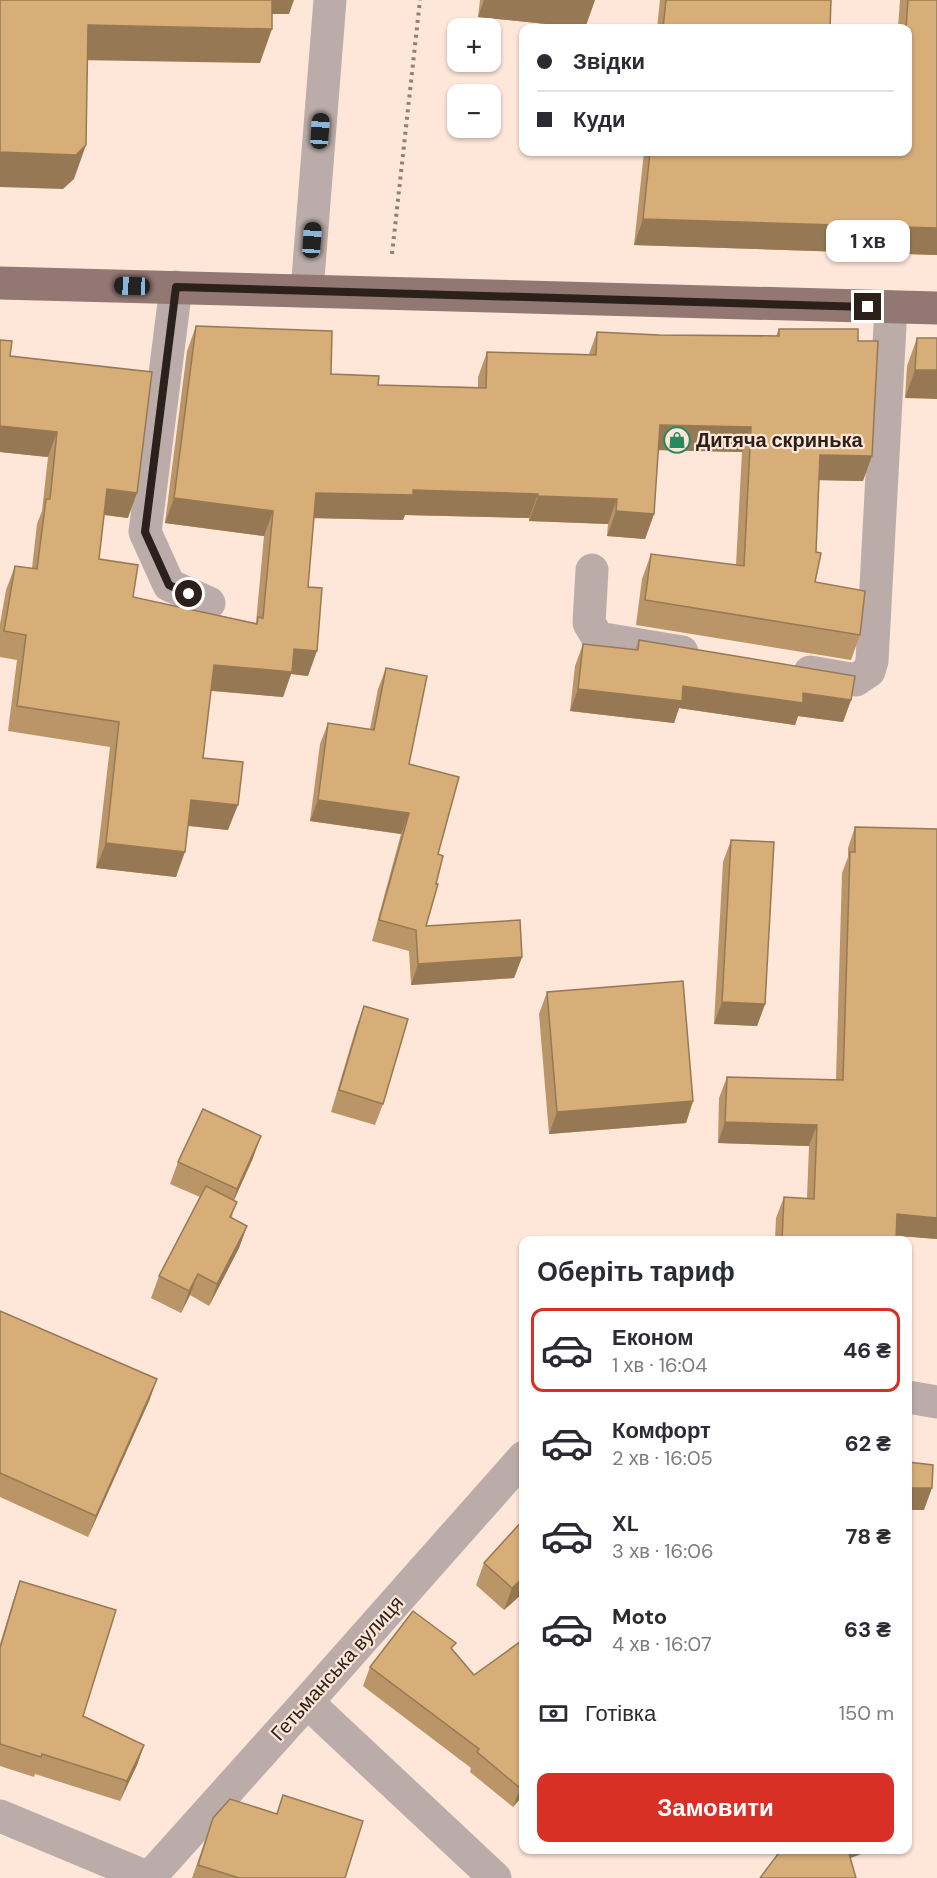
<!DOCTYPE html>
<html lang="uk">
<meta charset="utf-8">
<style>
:root{--surface:#fff;--page:#f2f2f3;--text:#2b2b33;--muted:#7c7c81;--line:#e1e1e2;--accent:#d93025}
body{margin:0;font-family:"DM Sans",sans-serif;background:var(--page);color:var(--text);height:100vh;display:flex;flex-direction:column;font-size:22px;white-space:nowrap}
*{box-sizing:border-box;margin:0}
p{font-size:20px;color:var(--muted)}
.icon{flex:none;width:33px;height:33px;fill:none;stroke:currentColor;stroke-width:2;stroke-linecap:round;stroke-linejoin:round}
.map{position:relative;flex:1;overflow:hidden}
.side{position:absolute;left:519px;top:1236px;width:393px;height:618px;display:flex;flex-direction:column;background:var(--surface);border-radius:12px;box-shadow:0 2px 4px #0004}
.side>*{flex:none}
.hud{position:absolute;left:519px;top:24px;width:393px;height:132px;border-radius:12px;box-shadow:0 2px 4px #0004;display:grid;align-content:center;height:132px;padding:0 18px;background:var(--surface)}
.tools{position:absolute;left:447px;top:18px;display:grid;gap:12px}
.tools a{display:grid;place-items:center;width:54px;height:54px;border-radius:12px;background:var(--surface);box-shadow:0 2px 4px #0004;font-size:30px}
.end{position:absolute;width:27px;height:27px;margin:-14px;border:8px solid #2b201a;background:#fff;box-shadow:0 0 0 3px #fff}
.from{border-radius:50%}
.bubble{position:absolute;height:42px;border-radius:12px;background:var(--surface);box-shadow:0 2px 4px #0004;font-size:20px;font-weight:700;line-height:42px;text-align:center}
.car{position:absolute;width:18px;height:36px;margin:-18px -9px;border-radius:8px;box-shadow:0 0 4px 2px #0007;background:linear-gradient(#222 24%,#8ab4d8 0 40%,#222 0 76%,#8ab4d8 0 86%,#222 0)}
.hud b{display:flex;align-items:center;gap:21px;height:57px;font-size:22px}
.hud b+b{border-top:2px solid var(--line)}
.hud i{width:15px;height:15px;background:var(--text)}
ul{padding:0;list-style:none}
li{display:flex;align-items:center;gap:18px;height:84px;margin:0 12px 9px;padding:0 6px;border:3px solid transparent;border-radius:12px}
li div{flex:1}
li b{display:block;font-size:22px}
li em{font-style:normal;font-weight:700}
li.active{border-color:var(--accent)}
li>.icon{width:54px;height:54px;stroke-width:1.5}
h2{padding:0 18px;font-size:27px;line-height:72px}
.pay{display:flex;align-items:center;gap:15px;height:66px;padding:0 18px;font-size:22px}
.pay p{margin-inline-start:auto}
.primary-button{display:flex;gap:12px;margin-top:auto;padding:12px 18px}
.primary-button a{flex:1;height:69px;border-radius:12px;background:var(--accent);color:#fff;font-size:24px;font-weight:700;line-height:69px;text-align:center}
.map>svg:first-child{display:block}
</style>
<div class="map">
<svg width="937" height="1878" viewBox="0 0 937 1878">
<rect width="100%" height="100%" fill="#fee6d8"/>
<g fill="none" stroke-linecap="round" stroke-linejoin="round">
<polyline stroke="#918076" stroke-width="4" stroke-dasharray="3 4.5" stroke-linecap="butt" points="392,254 420,0"/>
<g stroke="#bbaca9" stroke-width="33">
<polyline points="176,287 145,532 169,585 209,603"/>
<polyline points="307,291 330,0"/>
<polyline points="592,570 589,623 598,638 682,652"/>
<polyline points="810,672 856,680 869,671 872,661 891,307"/>
<polyline points="908,1397 937,1402"/>
<polyline points="307,1702 495,1878"/>
<polyline points="0,1816 149,1878"/>
<polyline points="149,1878 307,1702 524,1457"/>
</g>
<polyline stroke="#927772" stroke-width="33" points="0,283 937,308"/>
</g>
<g fill="#b99567">
<polygon points="480,0 595,0 585,28 478,17"/>
<polygon points="660,0 831,0 830,28 657,28"/>
<polygon points="900,0 937,0 937,255 634,245 644,152 908,152 908,28 898,28"/>
<polygon points="196,326 331,374 378,385 478,387 478,377 487,352 589,354 597,332 659,335 776,336 779,329 863,481 819,480 815,582 860,635 851,660 636,625 642,579 651,554 736,565 742,452 658,450 654,514 645,539 607,536 608,524 529,521 529,518 405,515 403,520 314,518 308,587 308,676 291,674 283,697 211,691 203,758 228,830 188,826 176,877 96,868 110,747 8,731 17,660 0,657 0,624 6,590 15,566 32,568 37,524 42,511 48,457 0,452 0,340 10,356 128,518 104,515 99,559 133,597 256,623 264,536 165,523 187,351"/>
<polygon points="917,338 937,338 905,398 907,366"/>
<polygon points="639,640 851,700 843,722 798,716 795,725 679,708 674,723 570,711 575,666 583,644 635,650"/>
<polygon points="386,668 409,764 438,854 436,884 426,926 522,957 514,978 411,985 409,951 372,941 401,834 310,821 320,744 328,723 370,729 378,689"/>
<polygon points="855,827 937,829 937,1239 897,1236 896,1240 775,1240 776,1218 784,1197 807,1198 809,1146 718,1143 719,1098 727,1077 836,1080 842,873 848,857 848,848"/>
<polygon points="731,840 765,1004 757,1026 714,1024 723,862"/>
<polygon points="547,992 693,1101 686,1123 549,1134 539,1014"/>
<polygon points="364,1006 383,1104 375,1125 331,1112 356,1028"/>
<polygon points="253,1158 234,1200 232,1218 247,1226 239,1248 209,1306 190,1295 181,1313 151,1298 159,1276 200,1197 170,1184 178,1162"/>
<polygon points="0,1311 157,1379 149,1401 88,1537 0,1497"/>
<polygon points="524,1519 524,1592 504,1610 476,1585 484,1563"/>
<polygon points="20,1581 83,1716 144,1745 137,1765 120,1801 35,1774 34,1777 0,1766 0,1644 13,1601"/>
<polygon points="524,1639 524,1803 519,1800 513,1807 470,1772 471,1768 363,1686 370,1667 454,1651 474,1675"/>
<polygon points="283,1795 345,1878 192,1878 213,1818 277,1814"/>
</g>
<g fill="#967954">
<polygon points="265,0 294,0 289,14 260,14"/>
<polygon points="484,0 595,0 585,28 478,17"/>
<polygon points="88,25 272,29 260,63 76,60"/>
<polygon points="86,145 74,179 63,189 0,187 0,152"/>
<polygon points="643,219 937,228 937,255 634,245"/>
<polygon points="915,370 937,370 937,399 905,398"/>
<polygon points="660,425 751,427 742,452 651,450"/>
<polygon points="0,426 57,432 48,457 0,452"/>
<polygon points="820,455 872,456 863,481 811,480"/>
<polygon points="107,489 137,493 128,518 98,514"/>
<polygon points="413,490 538,494 529,518 405,515 403,520 307,518 316,493"/>
<polygon points="538,496 617,499 608,524 529,521"/>
<polygon points="174,498 273,511 264,536 165,523"/>
<polygon points="616,511 654,514 645,539 607,536"/>
<polygon points="294,649 317,651 308,676 291,674 283,697 204,690 214,665"/>
<polygon points="683,686 803,693 851,700 843,722 798,716 795,725 679,708 674,723 570,711 578,689"/>
<polygon points="191,800 238,805 228,830 182,825"/>
<polygon points="318,800 409,813 401,834 310,821"/>
<polygon points="106,843 185,852 176,877 96,868"/>
<polygon points="522,957 514,978 411,985 418,964"/>
<polygon points="722,1002 765,1004 757,1026 714,1024"/>
<polygon points="693,1101 686,1123 549,1134 557,1112"/>
<polygon points="725,1122 817,1125 809,1146 718,1143"/>
<polygon points="261,1136 253,1158 229,1211 237,1189"/>
<polygon points="897,1214 937,1218 937,1239 890,1235"/>
<polygon points="247,1226 239,1248 209,1306 217,1284"/>
<polygon points="198,1274 190,1295 181,1313 189,1291"/>
<polygon points="157,1379 149,1401 88,1537 96,1516"/>
<polygon points="908,1488 932,1488 924,1510 908,1510"/>
<polygon points="524,1577 524,1592 504,1610 512,1588"/>
<polygon points="144,1745 137,1765 120,1801 127,1781"/>
<polygon points="524,1784 524,1788 519,1800 513,1807 520,1788"/>
<polygon points="844,1850 872,1850 840,1862"/>
</g>
<g fill="#d7ad78" stroke="#967954" stroke-width="1.5">
<polygon points="0,0 272,0 272,29 88,25 86,145 76,155 0,152"/>
<polygon points="666,0 831,0 830,28 663,28"/>
<polygon points="908,0 937,0 937,228 643,219 650,152 908,152 908,28 906,28"/>
<polygon points="196,326 332,331 331,374 379,376 378,385 486,388 487,352 596,355 597,332 659,335 779,336 779,329 858,329 858,341 878,341 872,456 820,455 816,552 821,553 815,582 865,591 860,635 645,600 651,554 744,566 751,427 660,425 654,514 616,511 617,499 538,496 538,494 413,490 413,495 316,493 308,587 322,588 317,651 294,649 292,672 214,665 203,758 243,762 238,805 191,800 185,852 106,843 119,722 17,706 26,635 4,631 15,566 37,569 46,499 50,499 57,432 0,426 0,340 12,341 10,356 152,372 137,493 107,489 99,559 138,565 133,597 257,624 258,617 263,618 273,511 174,498"/>
<polygon points="917,338 937,338 937,370 915,370"/>
<polygon points="639,640 855,676 851,700 803,693 803,703 683,686 682,701 578,689 583,644 638,650"/>
<polygon points="386,668 427,676 409,764 459,777 438,854 443,856 436,884 438,884 426,926 520,920 522,957 418,964 416,930 379,920 409,813 318,800 328,723 374,730"/>
<polygon points="855,827 937,829 937,1218 897,1214 896,1240 782,1240 784,1197 814,1199 817,1125 725,1122 727,1077 843,1080 850,852 855,852"/>
<polygon points="731,840 774,842 765,1004 722,1002"/>
<polygon points="683,981 693,1101 557,1112 547,992"/>
<polygon points="364,1006 408,1019 383,1104 339,1090"/>
<polygon points="203,1109 261,1136 237,1189 178,1162"/>
<polygon points="206,1186 237,1202 230,1217 247,1226 217,1284 198,1274 189,1291 159,1276"/>
<polygon points="0,1311 157,1379 96,1516 0,1473"/>
<polygon points="908,1462 933,1465 932,1488 908,1488"/>
<polygon points="524,1519 524,1577 512,1588 484,1563"/>
<polygon points="20,1581 116,1610 83,1716 144,1745 127,1781 42,1754 41,1757 0,1744 0,1648"/>
<polygon points="413,1611 456,1643 451,1648 474,1675 524,1639 524,1784 520,1788 477,1752 479,1749 370,1667"/>
<polygon points="283,1795 363,1821 345,1878 239,1878 198,1865 213,1818 230,1799 277,1814"/>
<polygon points="781,1850 848,1850 856,1878 760,1878"/>
</g>
<g fill="none" stroke-linecap="round" stroke-linejoin="round">
<polyline stroke="#2b201a" stroke-width="8" points="189,594 169,585 145,532 176,287 868,307"/>
</g>
<defs>
<g id="shop-ring" transform="scale(1.35)"><circle r="9.5" fill="#fee6d8" stroke="#298860" stroke-width="1.5"/><path d="M-5-2.5h2.3a2.7 3.5 0 0 1 5.4 0H5L5.5 6h-11ZM-1.5-2.5h3a1.5 2.3 0 0 0-3 0Z" fill="#298860"/></g>
</defs>
<g fill-rule="evenodd">
<use href="#shop-ring" x="677" y="440"/>
</g>
<g text-anchor="middle" stroke-width="4.5" stroke-linejoin="round" paint-order="stroke">
<g font-size="20" font-weight="bold" fill="#2b201a" stroke="#fee6d8" text-anchor="start">
<text x="696" y="447">Дитяча скринька</text>
</g>
<g font-size="20" fill="#2b201a" stroke="#fee6d8">
<text transform="translate(337 1668) rotate(-48)" y="7">Гетьманська вулиця</text>
</g>
</g>
</svg>
<div class="tools">
<a>+</a>
<a>−</a>
</div>
<i class="end from" style="left:189px;top:594px"></i>
<i class="end" style="left:868px;top:307px"></i>
<div class="bubble" style="left:826px;top:220px;width:84px">1 хв</div>
<i class="car" style="left:320px;top:131px;rotate:4deg"></i>
<i class="car" style="left:312px;top:240px;rotate:4deg"></i>
<i class="car" style="left:132px;top:286px;rotate:272deg"></i>
<div class="hud">
<b><i class="from"></i>Звідки</b>
<b><i></i>Куди</b>
</div>
<section class="side">
<h2>Оберіть тариф</h2>
<ul>
<li class="active"><svg class="icon" aria-label="car" viewBox="0 0 24 24"><path d="M5 17H2v-5l4-1 3-4h7l3 4 3 1v5h-3M9 17h6M6 11h13"/><circle cx="7" cy="17" r="2"/><circle cx="17" cy="17" r="2"/></svg><div><b>Економ</b><p>1 хв · 16:04</p></div><em>46 ₴</em></li>
<li><svg class="icon" aria-label="car" viewBox="0 0 24 24"><path d="M5 17H2v-5l4-1 3-4h7l3 4 3 1v5h-3M9 17h6M6 11h13"/><circle cx="7" cy="17" r="2"/><circle cx="17" cy="17" r="2"/></svg><div><b>Комфорт</b><p>2 хв · 16:05</p></div><em>62 ₴</em></li>
<li><svg class="icon" aria-label="car" viewBox="0 0 24 24"><path d="M5 17H2v-5l4-1 3-4h7l3 4 3 1v5h-3M9 17h6M6 11h13"/><circle cx="7" cy="17" r="2"/><circle cx="17" cy="17" r="2"/></svg><div><b>XL</b><p>3 хв · 16:06</p></div><em>78 ₴</em></li>
<li><svg class="icon" aria-label="car" viewBox="0 0 24 24"><path d="M5 17H2v-5l4-1 3-4h7l3 4 3 1v5h-3M9 17h6M6 11h13"/><circle cx="7" cy="17" r="2"/><circle cx="17" cy="17" r="2"/></svg><div><b>Moto</b><p>4 хв · 16:07</p></div><em>63 ₴</em></li>
</ul>
<div class="pay"><svg class="icon" aria-label="cash" viewBox="0 0 24 24"><path d="M3 7h18v10H3z"/><circle cx="12" cy="12" r="2"/></svg>Готівка<p>150 m</p></div>
<div class="primary-button"><a>Замовити</a></div>
</section>
</div>
